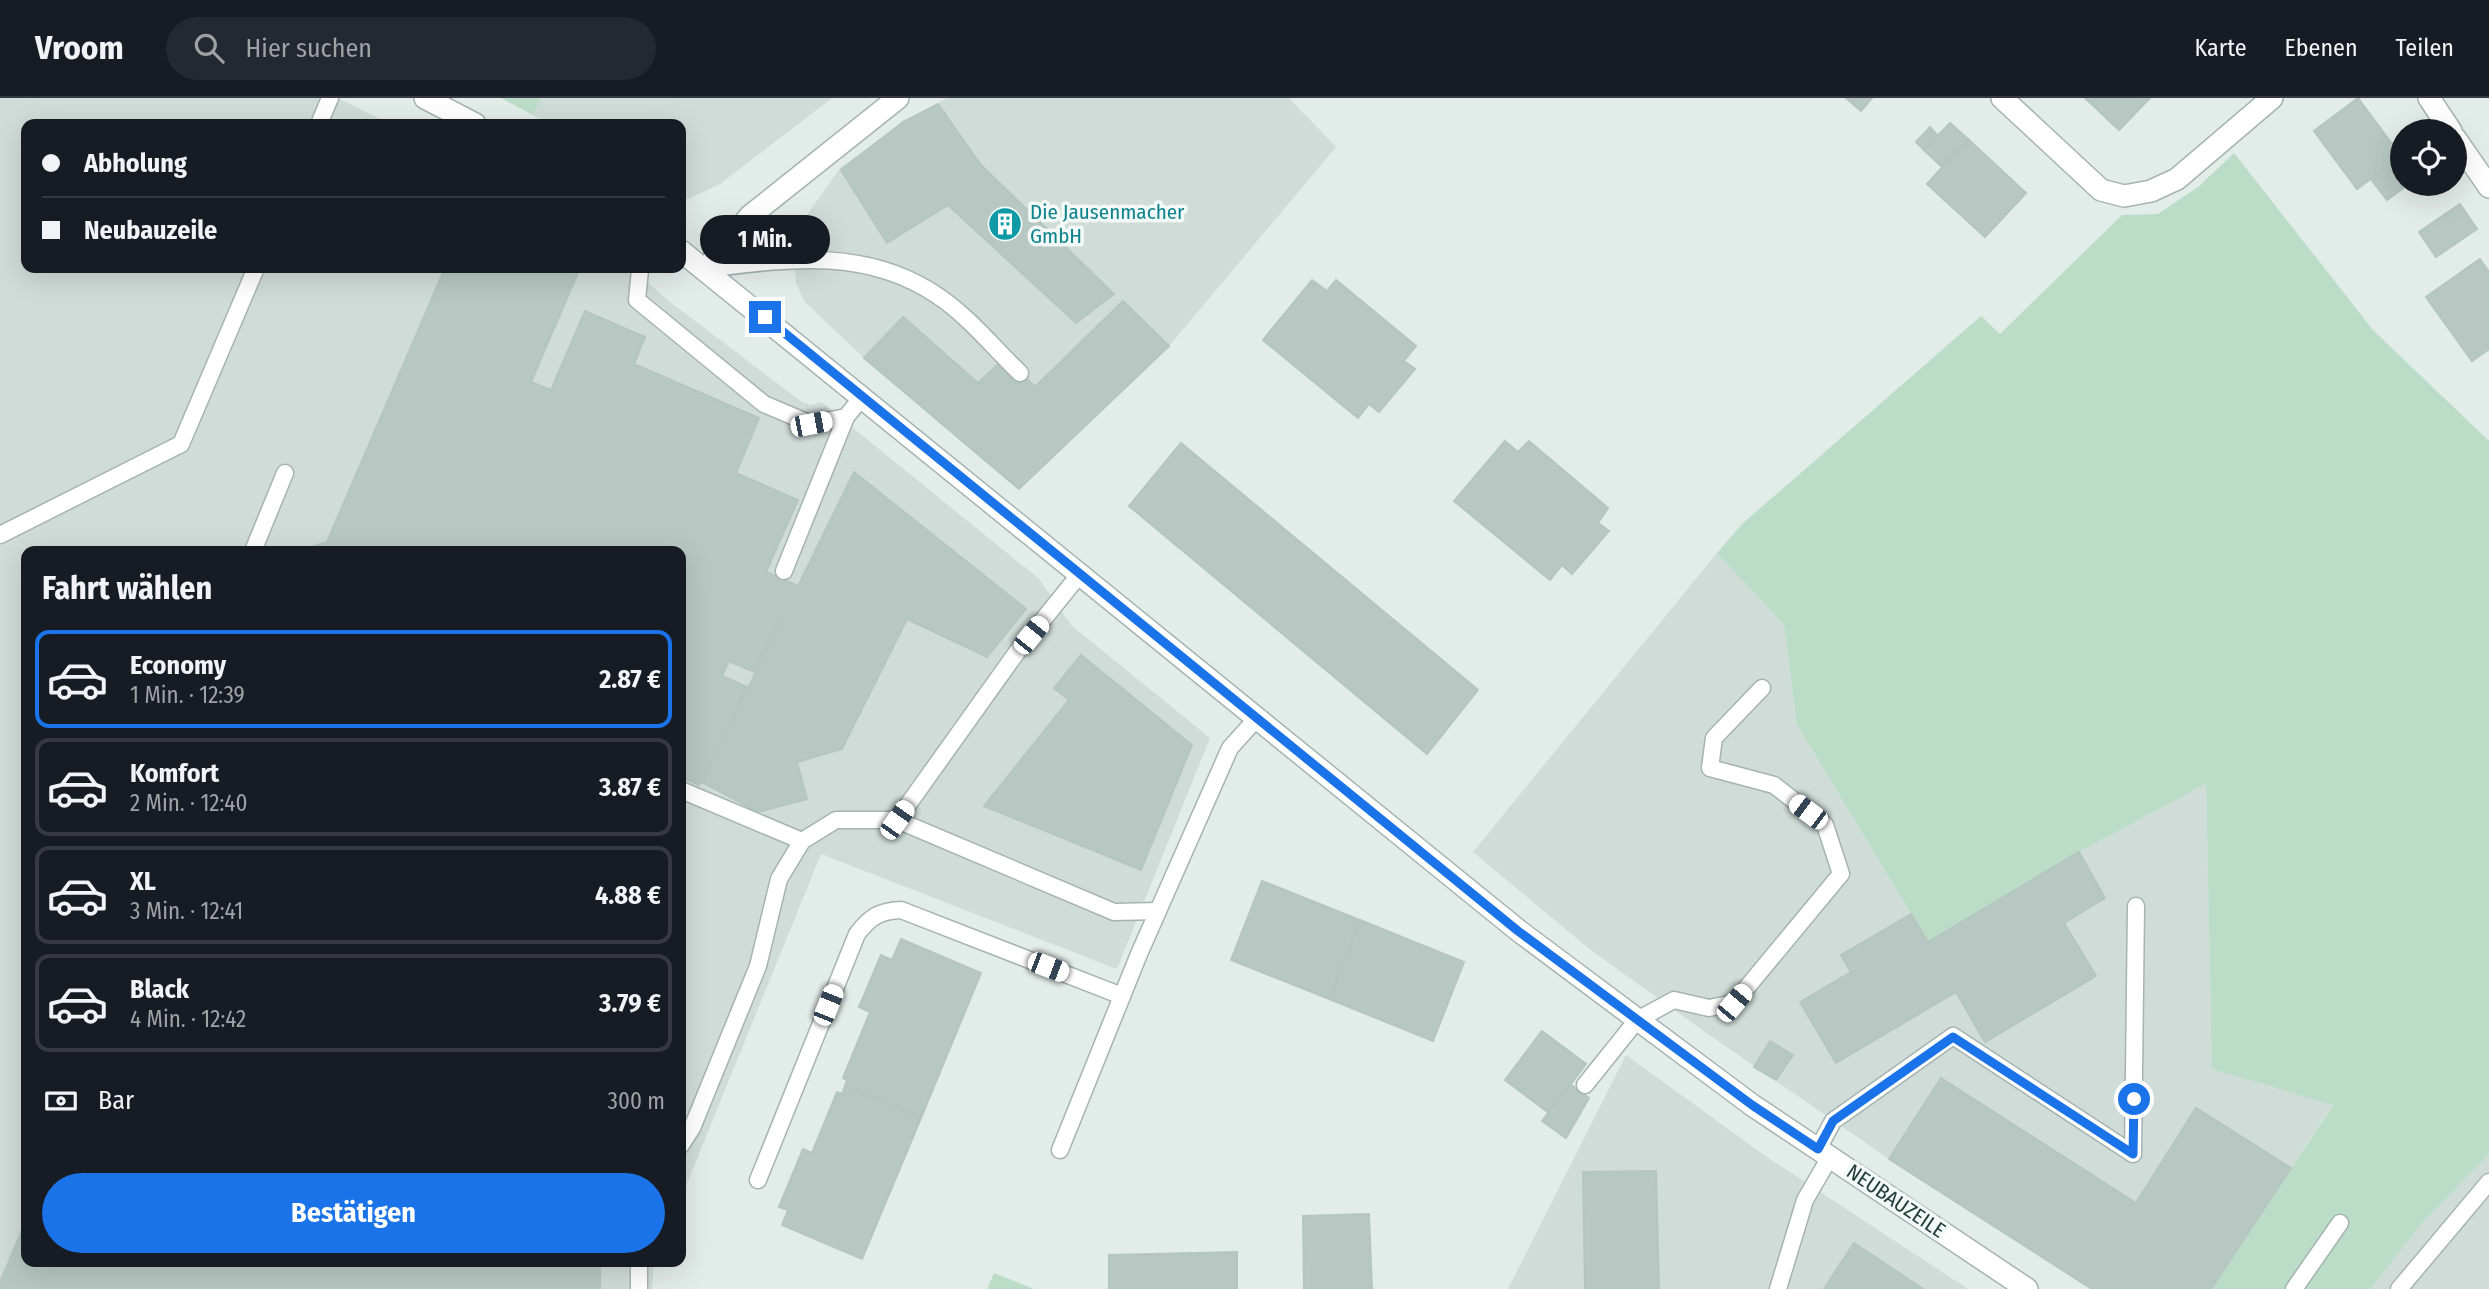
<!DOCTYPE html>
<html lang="de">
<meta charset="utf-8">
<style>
:root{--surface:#171b24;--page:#242831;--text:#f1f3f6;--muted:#9ea1a6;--line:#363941;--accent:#1a73e8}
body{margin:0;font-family:"Fira Sans Condensed",sans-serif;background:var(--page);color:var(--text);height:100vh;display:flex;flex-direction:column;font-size:26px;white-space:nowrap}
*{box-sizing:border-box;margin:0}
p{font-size:23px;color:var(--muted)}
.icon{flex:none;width:38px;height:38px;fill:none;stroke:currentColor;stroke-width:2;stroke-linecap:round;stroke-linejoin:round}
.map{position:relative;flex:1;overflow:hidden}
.sheet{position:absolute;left:21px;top:448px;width:665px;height:721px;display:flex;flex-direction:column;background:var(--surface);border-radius:14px;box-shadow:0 7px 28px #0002}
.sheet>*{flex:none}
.guide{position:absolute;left:21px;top:21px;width:665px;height:154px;border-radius:14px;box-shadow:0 7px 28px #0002;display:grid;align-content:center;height:154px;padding:0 21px;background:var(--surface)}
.buttons{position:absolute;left:2390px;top:21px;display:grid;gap:14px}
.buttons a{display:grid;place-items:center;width:77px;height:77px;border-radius:50%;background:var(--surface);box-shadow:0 7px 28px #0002;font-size:35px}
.end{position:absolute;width:32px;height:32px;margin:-16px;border:9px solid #1a73e8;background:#fff;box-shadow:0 0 0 4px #fff}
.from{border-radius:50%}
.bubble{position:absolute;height:49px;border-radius:24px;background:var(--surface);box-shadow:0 7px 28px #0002;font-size:23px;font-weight:700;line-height:49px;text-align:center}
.car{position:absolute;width:21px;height:42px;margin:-21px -10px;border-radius:9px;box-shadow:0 0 5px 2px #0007;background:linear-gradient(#fff 24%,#345 0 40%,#fff 0 76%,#345 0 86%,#fff 0)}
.guide b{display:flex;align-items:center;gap:24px;height:66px;font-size:26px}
.guide b+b{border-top:2px solid var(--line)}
.guide i{width:18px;height:18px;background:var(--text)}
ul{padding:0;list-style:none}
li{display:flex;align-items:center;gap:21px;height:98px;margin:0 14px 10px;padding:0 7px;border:4px solid var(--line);border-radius:14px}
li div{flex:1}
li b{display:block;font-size:26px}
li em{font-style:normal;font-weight:700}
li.current{border-color:var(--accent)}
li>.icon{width:63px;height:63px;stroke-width:1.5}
h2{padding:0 21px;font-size:32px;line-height:84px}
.pay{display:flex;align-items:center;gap:18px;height:77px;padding:0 21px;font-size:26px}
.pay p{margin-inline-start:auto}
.button{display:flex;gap:14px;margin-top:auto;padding:14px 21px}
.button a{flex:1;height:80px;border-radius:42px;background:var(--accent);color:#fff;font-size:28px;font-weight:700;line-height:80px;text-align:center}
header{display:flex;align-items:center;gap:42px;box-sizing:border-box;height:98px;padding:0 35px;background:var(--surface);border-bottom:2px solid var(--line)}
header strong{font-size:33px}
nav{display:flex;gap:38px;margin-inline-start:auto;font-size:24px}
.search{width:490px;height:63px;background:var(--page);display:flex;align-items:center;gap:18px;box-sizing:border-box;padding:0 24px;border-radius:38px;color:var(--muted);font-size:26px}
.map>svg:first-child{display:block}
</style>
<header>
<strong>Vroom</strong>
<div class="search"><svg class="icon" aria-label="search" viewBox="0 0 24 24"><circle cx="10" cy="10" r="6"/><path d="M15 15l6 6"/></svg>Hier suchen</div>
<nav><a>Karte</a><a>Ebenen</a><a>Teilen</a></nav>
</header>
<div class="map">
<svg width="2489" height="1191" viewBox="0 0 2489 1191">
<rect width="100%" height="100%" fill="#e2ece9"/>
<g fill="#d0dcd8">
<polygon points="0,0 338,0 390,26 26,26 26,170 632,170 666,201 802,304 811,307 821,304 1039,481 1072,528 1210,640 1117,871 821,756 681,1100 681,453 26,453 26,1164 654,1164 652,1191 0,1191"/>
<polygon points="541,0 832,0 720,86 688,101 681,100 681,26 549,26 533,17"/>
<polygon points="947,0 1289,0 1336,49 1169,248 1019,391 864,260 804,203 796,185 793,153 797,131 841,69 903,24"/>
<polygon points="1717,455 1784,527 1797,627 1911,816 2079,754 2206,686 2212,971 2333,1006 2211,1191 2092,1191 1889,1061 1708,936 1592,853 1473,754"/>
<polygon points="1626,957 1764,1057 1968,1191 1508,1191"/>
<polygon points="2489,1056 2489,1191 2370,1191 2422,1125"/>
</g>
<g fill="#bbddc8">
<polygon points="501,0 541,0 533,17"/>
<polygon points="2234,55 2373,232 2489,343 2489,1056 2422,1125 2370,1191 2211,1191 2333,1007 2212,971 2206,686 2079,754 1928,844 1797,627 1784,527 1717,455 1742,426 1981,218 2000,236 2122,117 2158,116 2198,89"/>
<polygon points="994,1175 1034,1191 987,1191"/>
</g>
<g fill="#b7c7c2" stroke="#b5c6c0" stroke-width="2">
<polygon points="1846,0 1872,0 1861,13"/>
<polygon points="2085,0 2150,0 2119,32"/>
<polygon points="2358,0 2401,58 2357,91 2314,33"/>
<polygon points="938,6 981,67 1114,196 1076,225 948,107 887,145 841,72 903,24"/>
<polygon points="1950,25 1968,41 1942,69 1924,52"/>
<polygon points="1930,29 1938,38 1924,52 1916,44"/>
<polygon points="1968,41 2026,95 1985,139 1927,86"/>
<polygon points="2401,58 2403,86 2409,86 2387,102 2371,81"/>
<polygon points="2460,106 2477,131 2436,159 2419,134"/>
<polygon points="2480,161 2489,174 2489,251 2472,263 2426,199"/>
<polygon points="445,170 580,170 531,284 551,292 585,213 645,239 634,266 759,320 736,375 798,402 766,474 796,487 754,574 729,563 722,578 747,589 699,687 681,679 681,453 299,453 327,444"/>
<polygon points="1312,182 1327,193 1336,182 1416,248 1404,263 1415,271 1379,314 1369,306 1358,320 1263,242"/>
<polygon points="1123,203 1169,248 1019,391 864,260 903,219 978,285 1006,259 1035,289"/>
<polygon points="1505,343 1518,354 1529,343 1608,410 1598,425 1609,433 1572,476 1562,467 1550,482 1454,403"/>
<polygon points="1181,345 1478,592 1427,656 1129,408"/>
<polygon points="854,374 1026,511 987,559 907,521 842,651 797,664 807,701 758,714 702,684"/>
<polygon points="1081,557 1192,647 1141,772 984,708 1069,602 1054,590"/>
<polygon points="2079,754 2105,800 2064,825 2096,878 1985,944 1956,894 1836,965 1800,904 1851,874 1841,857 1911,816 1928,844"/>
<polygon points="1262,783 1360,822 1329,901 1231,862"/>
<polygon points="1360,822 1464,864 1433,943 1329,901"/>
<polygon points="901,841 981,875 921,1020 845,988 847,982 843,980 870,914 859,909 881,857 892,862"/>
<polygon points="1542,933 1586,966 1549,1015 1505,982"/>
<polygon points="1770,943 1793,957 1776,982 1754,969"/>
<polygon points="1941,980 2136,1105 2196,1010 2291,1070 2211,1191 2092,1191 1889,1061"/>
<polygon points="1570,986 1589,1000 1566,1040 1542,1023"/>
<polygon points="845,988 921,1020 862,1161 782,1127 788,1112 779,1109 803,1051 812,1055 837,994 842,996"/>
<polygon points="1656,1073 1659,1191 1585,1191 1583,1074"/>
<polygon points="1369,1116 1372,1191 1304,1191 1303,1118"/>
<polygon points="26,1123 26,1164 600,1164 600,1191 0,1191 0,1184"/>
<polygon points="1854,1145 1923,1191 1824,1191"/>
<polygon points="1237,1154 1237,1191 1109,1191 1109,1157"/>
</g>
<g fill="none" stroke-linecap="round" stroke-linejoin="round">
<g stroke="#a5b4b1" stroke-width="19">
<g id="service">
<polyline points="319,26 330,0"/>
<path d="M706,171c81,-10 160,-22 232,27 30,20 56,52 82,77"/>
<polyline points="640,172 637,202 764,306 811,326 846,319 863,298"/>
<polyline points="0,437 181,346 256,170"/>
<polyline points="253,453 285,375"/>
<polyline points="784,473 846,319"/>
<polyline points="1080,476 1017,554 897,722 1114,814 1158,813"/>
<polyline points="681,692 802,743"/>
<polyline points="1585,987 1637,922 1674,902 1709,910 1734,905 1841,776 1825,727 1774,687 1710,670 1714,640 1762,590"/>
<polyline points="681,1047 692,1030 758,868 779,781 802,743 836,722 897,722"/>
<polyline points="1818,1051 1833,1023 1953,938 2133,1056 2136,808"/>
<polyline points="1060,1052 1139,856 1230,650 1257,620"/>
<path d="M758,1082l99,-246c13,-17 22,-23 44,-24l221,86"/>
<polyline points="639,1164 639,1191"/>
<polyline points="1778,1191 1805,1102 1830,1059"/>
<polyline points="2294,1191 2340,1125"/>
<polyline points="2399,1191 2489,1084"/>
</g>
</g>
<g stroke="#a5b4b1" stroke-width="24">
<g id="minor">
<polyline points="2002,0 2101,92 2124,98 2151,93 2177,81 2272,0"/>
<polyline points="2429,0 2451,33"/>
<polyline points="2455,40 2489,89"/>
<polyline points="706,171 750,118 898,0"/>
</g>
</g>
<g stroke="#a5b4b1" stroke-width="24">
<g id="tertiary">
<polyline points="425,0 475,26"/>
<polyline points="681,153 1519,833 1752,1007 2027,1191"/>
</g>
</g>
<use href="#service" stroke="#fff" stroke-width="16"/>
<use href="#minor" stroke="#fff" stroke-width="21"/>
<use href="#tertiary" stroke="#fff" stroke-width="21"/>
</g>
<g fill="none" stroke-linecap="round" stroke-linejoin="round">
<polyline stroke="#1a73e8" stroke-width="9" points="765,219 1518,833 1752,1007 1818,1051 1833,1023 1953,939 2133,1056 2134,1001"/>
</g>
<defs>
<g id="building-disc" transform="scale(1.75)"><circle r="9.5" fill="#0f9aa8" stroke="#f3f9f6"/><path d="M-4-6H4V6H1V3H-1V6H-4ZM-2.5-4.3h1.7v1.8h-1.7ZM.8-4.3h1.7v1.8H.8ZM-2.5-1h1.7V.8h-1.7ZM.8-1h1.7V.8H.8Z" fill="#fff"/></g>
</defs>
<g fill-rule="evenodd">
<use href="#building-disc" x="1005" y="126"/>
</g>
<g text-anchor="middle" stroke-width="7" stroke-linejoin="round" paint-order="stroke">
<g font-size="21" fill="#0d838f" stroke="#f3f9f6" text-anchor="start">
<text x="1030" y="121">Die Jausenmacher<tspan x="1030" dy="24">GmbH</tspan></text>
</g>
<g font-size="21" fill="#223d39" stroke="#f3f9f6">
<text transform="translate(1896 1103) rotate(34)" y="7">NEUBAUZEILE</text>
</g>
</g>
</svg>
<div class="buttons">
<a><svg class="icon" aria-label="locate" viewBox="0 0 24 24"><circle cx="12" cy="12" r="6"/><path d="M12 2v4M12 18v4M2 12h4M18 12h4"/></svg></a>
</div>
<i class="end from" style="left:2134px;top:1001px"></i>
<i class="end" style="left:765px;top:219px"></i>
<div class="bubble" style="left:700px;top:117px;width:130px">1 Min.</div>
<i class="car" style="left:811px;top:326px;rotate:79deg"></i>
<i class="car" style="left:1031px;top:537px;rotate:39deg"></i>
<i class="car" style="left:1808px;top:714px;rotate:307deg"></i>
<i class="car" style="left:897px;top:722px;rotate:35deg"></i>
<i class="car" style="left:1048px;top:869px;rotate:111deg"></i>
<i class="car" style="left:1734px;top:905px;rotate:40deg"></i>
<i class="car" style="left:828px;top:907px;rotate:22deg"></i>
<div class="guide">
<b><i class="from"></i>Abholung</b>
<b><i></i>Neubauzeile</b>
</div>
<section class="sheet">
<h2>Fahrt wählen</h2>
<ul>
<li class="current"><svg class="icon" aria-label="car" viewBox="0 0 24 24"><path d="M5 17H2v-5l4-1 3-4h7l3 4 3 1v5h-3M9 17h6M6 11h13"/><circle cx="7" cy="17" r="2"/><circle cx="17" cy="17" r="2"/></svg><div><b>Economy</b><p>1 Min. · 12:39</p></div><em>2.87 €</em></li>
<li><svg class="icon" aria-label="car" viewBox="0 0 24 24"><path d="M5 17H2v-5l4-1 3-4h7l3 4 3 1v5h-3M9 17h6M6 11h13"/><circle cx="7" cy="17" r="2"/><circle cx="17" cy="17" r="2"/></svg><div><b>Komfort</b><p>2 Min. · 12:40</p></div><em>3.87 €</em></li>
<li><svg class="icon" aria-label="car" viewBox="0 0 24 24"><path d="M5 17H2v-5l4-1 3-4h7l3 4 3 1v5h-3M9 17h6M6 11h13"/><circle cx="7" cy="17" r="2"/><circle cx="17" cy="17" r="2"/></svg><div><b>XL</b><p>3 Min. · 12:41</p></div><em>4.88 €</em></li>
<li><svg class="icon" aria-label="car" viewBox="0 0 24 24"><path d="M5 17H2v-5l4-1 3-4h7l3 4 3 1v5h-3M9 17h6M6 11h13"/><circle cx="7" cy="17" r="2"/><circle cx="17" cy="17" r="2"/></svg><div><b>Black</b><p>4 Min. · 12:42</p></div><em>3.79 €</em></li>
</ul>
<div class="pay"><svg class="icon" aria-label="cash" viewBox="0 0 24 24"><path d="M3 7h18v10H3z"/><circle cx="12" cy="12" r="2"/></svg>Bar<p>300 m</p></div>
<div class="button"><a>Bestätigen</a></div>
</section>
</div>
